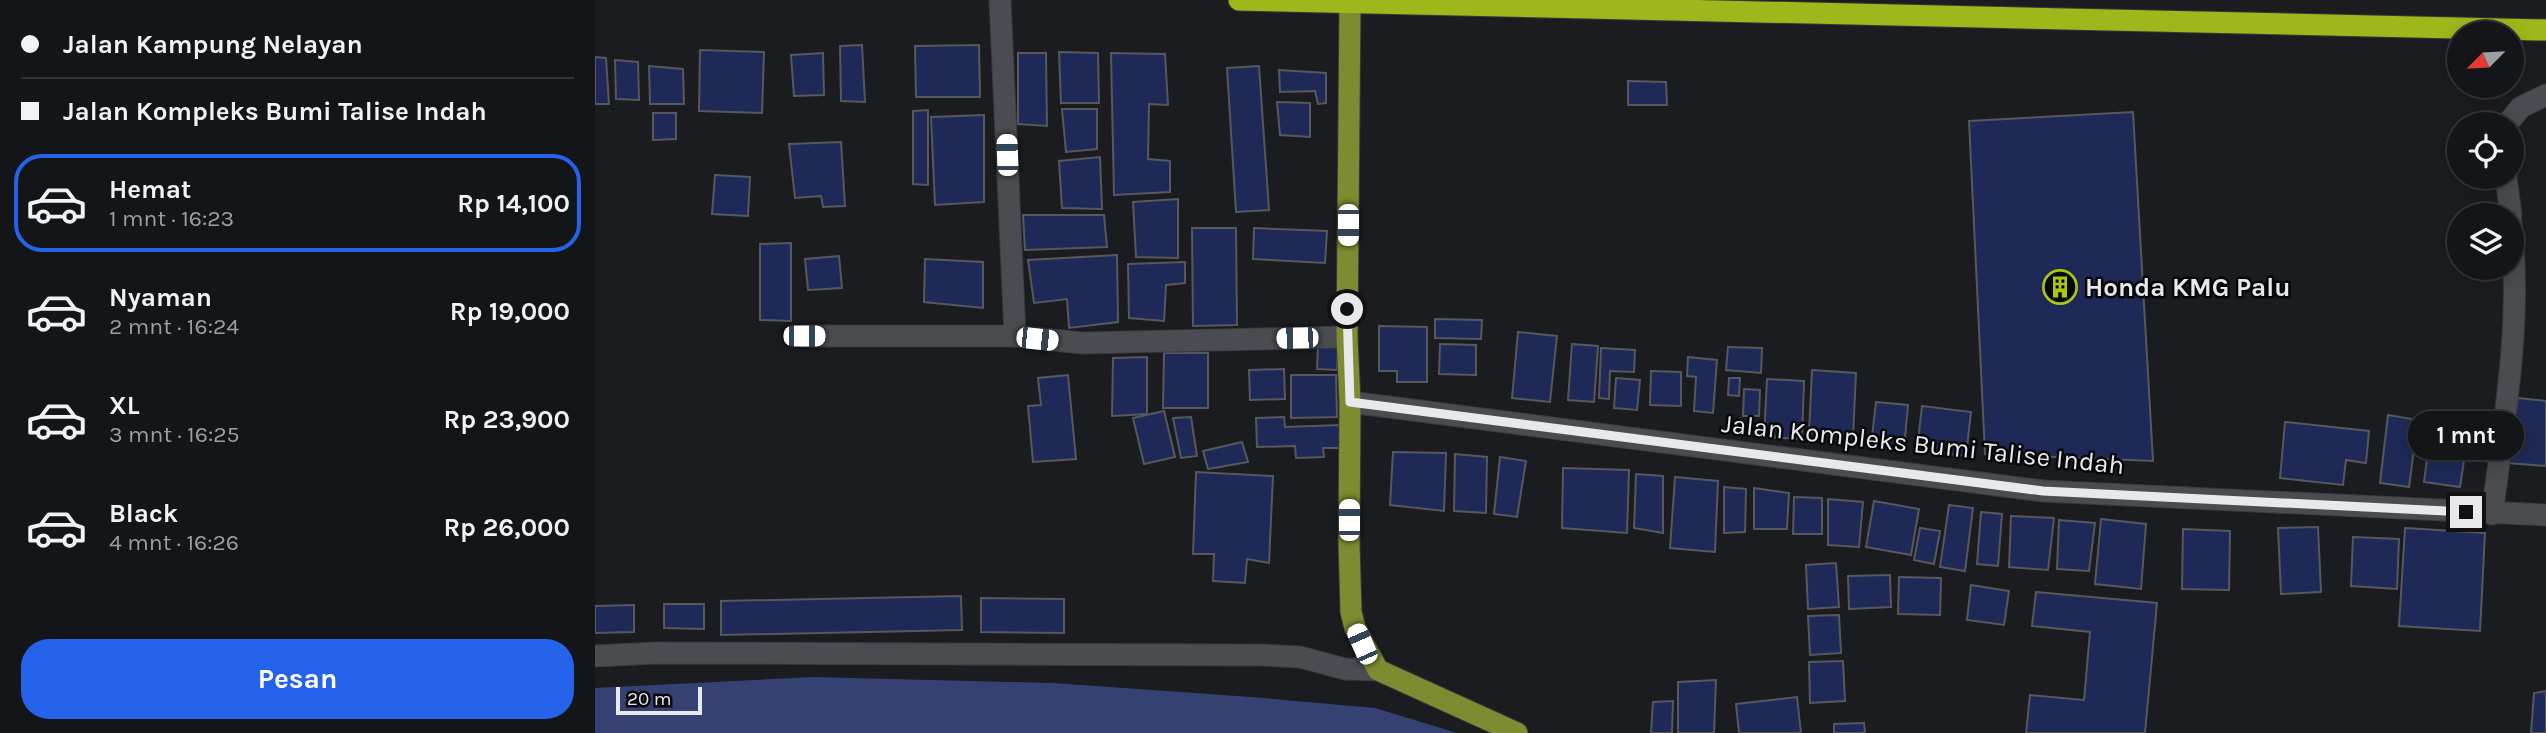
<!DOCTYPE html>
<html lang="id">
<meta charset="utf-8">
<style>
:root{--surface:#141518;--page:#1d1e21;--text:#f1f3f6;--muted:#9d9fa2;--line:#333437;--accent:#2563eb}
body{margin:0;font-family:Karla,sans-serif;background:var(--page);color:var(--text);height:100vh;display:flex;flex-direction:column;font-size:26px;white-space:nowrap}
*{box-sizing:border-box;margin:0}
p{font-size:23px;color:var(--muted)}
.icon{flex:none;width:38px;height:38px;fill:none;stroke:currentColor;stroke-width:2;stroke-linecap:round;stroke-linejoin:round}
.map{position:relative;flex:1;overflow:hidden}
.panel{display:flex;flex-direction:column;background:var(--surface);width:595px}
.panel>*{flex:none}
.guide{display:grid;align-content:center;height:154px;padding:0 21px;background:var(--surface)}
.needle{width:46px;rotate:246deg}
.controls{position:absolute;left:1852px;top:21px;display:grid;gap:14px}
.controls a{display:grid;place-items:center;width:77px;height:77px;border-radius:50%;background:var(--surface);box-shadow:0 4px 18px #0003,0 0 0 2px var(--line);font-size:35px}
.scale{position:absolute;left:21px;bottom:18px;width:86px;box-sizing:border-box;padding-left:7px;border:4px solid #e7e9ec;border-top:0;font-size:19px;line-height:24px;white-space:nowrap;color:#e7e9ec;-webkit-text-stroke:5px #060708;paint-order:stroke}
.end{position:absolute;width:32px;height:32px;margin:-16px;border:9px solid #e7e9ec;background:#111;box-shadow:0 0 0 4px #111}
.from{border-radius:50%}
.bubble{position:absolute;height:49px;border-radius:24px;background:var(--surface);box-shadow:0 4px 18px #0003,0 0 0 2px var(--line);font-size:23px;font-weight:700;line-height:49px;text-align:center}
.car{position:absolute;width:21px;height:42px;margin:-21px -10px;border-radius:9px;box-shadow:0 0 5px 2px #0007;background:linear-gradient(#fff 24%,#345 0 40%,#fff 0 76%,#345 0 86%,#fff 0)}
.guide b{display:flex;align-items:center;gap:24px;height:66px;font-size:26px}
.guide b+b{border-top:2px solid var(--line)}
.guide i{width:18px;height:18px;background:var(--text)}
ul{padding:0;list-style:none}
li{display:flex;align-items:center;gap:21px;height:98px;margin:0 14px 10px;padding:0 7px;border:4px solid transparent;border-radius:28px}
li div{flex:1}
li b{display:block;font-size:26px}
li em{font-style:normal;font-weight:700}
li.active{border-color:var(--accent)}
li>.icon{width:63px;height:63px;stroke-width:1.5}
.button{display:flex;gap:14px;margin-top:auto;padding:14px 21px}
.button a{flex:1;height:80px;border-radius:28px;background:var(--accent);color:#fff;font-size:28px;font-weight:700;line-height:80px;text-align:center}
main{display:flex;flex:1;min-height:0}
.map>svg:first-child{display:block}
</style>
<main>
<section class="panel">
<div class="guide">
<b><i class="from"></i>Jalan Kampung Nelayan</b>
<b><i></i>Jalan Kompleks Bumi Talise Indah</b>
</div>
<ul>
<li class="active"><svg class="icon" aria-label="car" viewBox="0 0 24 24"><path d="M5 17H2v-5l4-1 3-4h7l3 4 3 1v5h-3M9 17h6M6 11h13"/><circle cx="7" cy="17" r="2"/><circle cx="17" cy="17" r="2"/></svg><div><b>Hemat</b><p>1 mnt · 16:23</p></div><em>Rp 14,100</em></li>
<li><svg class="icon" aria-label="car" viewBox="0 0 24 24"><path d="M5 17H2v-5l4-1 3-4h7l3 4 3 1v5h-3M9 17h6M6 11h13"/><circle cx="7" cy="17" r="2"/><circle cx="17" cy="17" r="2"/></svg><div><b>Nyaman</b><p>2 mnt · 16:24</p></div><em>Rp 19,000</em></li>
<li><svg class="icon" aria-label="car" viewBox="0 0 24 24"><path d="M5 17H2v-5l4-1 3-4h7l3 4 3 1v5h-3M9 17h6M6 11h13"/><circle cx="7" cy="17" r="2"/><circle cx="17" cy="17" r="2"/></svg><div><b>XL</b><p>3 mnt · 16:25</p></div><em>Rp 23,900</em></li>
<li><svg class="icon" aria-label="car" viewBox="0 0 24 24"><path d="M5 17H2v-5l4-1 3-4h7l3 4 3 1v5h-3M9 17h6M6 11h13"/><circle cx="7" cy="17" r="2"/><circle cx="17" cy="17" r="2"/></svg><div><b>Black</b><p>4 mnt · 16:26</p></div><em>Rp 26,000</em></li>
</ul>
<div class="button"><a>Pesan</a></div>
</section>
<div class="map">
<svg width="1951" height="733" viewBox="0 0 1951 733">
<rect width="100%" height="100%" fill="#1b1c20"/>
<polygon fill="#354172" points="218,677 458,683 656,697 780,708 862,733 0,733 0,688"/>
<g fill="#1e2957" stroke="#57585d" stroke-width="2">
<polygon points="267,45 270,102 246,101 245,46"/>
<polygon points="384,45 385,97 321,97 320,46"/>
<polygon points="105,50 169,52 167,113 104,111"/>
<polygon points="464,52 503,53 504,103 466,103"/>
<polygon points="228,53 229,95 199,96 196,55"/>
<polygon points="423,53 451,53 452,126 423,124"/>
<polygon points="516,53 570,54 573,105 554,104 553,159 575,161 575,192 519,195"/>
<polygon points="0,57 11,58 14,104 0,104"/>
<polygon points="20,60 43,62 44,100 21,99"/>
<polygon points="54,66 88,69 89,104 55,104"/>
<polygon points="664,66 674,210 641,212 632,68"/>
<polygon points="684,70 731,73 731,103 723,104 720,91 685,92"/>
<polygon points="1033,81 1071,82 1072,105 1033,105"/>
<polygon points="682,102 715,103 715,137 685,135"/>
<polygon points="467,109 502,109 502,149 471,152"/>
<polygon points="333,110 333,185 318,184 318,111"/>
<polygon points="1538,112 1558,461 1390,454 1374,121"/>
<polygon points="58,113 81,113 81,139 58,140"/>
<polygon points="389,115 389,202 340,205 336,117"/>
<polygon points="246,142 250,206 228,207 226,196 200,198 194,144"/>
<polygon points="505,157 507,209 467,208 464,161"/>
<polygon points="120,175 155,177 153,216 117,214"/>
<polygon points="583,199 583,258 541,257 538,202"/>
<polygon points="428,215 509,215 512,247 430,250"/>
<polygon points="597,228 641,228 642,325 598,326"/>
<polygon points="659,228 732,231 730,263 658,259"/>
<polygon points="196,243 196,321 165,320 165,244"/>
<polygon points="522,255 523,322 474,328 472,299 439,303 433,260"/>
<polygon points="244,256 247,288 213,290 210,259"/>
<polygon points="330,259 388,262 388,308 329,302"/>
<polygon points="590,262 590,283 571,285 569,321 534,318 533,264"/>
<polygon points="840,319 887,320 886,339 840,338"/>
<polygon points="784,326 832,327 832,382 802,382 802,371 784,371"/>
<polygon points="923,332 962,336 955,402 917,398"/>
<polygon points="845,344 881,345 881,375 844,374"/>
<polygon points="977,344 1003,346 999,402 973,400"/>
<polygon points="723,346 743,346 742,370 722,369"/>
<polygon points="1133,347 1167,348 1166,373 1131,370"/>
<polygon points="1006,348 1040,350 1039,372 1015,371 1014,399 1004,398"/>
<polygon points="569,353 613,353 613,408 568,408"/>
<polygon points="552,357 552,414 517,416 518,358"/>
<polygon points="1093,357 1122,360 1118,413 1099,411 1101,377 1092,376"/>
<polygon points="689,369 690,399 655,400 654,370"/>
<polygon points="1217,370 1261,373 1258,436 1214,433"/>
<polygon points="1056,371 1086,372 1086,406 1055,405"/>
<polygon points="473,375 481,459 438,462 433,406 446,405 443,378"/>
<polygon points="696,375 741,375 742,417 696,418"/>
<polygon points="1021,378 1045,380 1042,410 1019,408"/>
<polygon points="1134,378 1145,378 1144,396 1133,395"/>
<polygon points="1172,379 1209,381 1207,439 1169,437"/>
<polygon points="1149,389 1165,390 1164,416 1148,416"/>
<polygon points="1923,398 1951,401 1951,466 1913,463"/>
<polygon points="1281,402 1313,405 1309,449 1276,446"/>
<polygon points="1327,406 1376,412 1371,456 1322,450"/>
<polygon points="569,411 580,457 549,464 538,418"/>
<polygon points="1793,415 1823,420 1814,487 1785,483"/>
<polygon points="596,417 602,456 586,458 578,418"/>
<polygon points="689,417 690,427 745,425 746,448 728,448 729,457 701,458 700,446 662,447 661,418"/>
<polygon points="1837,421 1874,427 1865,487 1829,482"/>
<polygon points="1690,422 1774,431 1771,463 1751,460 1748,485 1685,478"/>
<polygon points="647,442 653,462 613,469 608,451"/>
<polygon points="798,452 851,453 849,511 795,505"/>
<polygon points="860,454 892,457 891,513 859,511"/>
<polygon points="905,457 931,461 922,517 899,514"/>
<polygon points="968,468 1034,470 1032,533 967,528"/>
<polygon points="601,472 678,476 674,563 652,559 650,583 618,581 619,554 598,554"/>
<polygon points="1041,474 1068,476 1068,533 1039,528"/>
<polygon points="1080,477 1123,481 1120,552 1075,548"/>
<polygon points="1129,487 1151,489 1150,532 1129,533"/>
<polygon points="1159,488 1194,493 1192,529 1159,529"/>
<polygon points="1199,497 1227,498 1227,534 1198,534"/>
<polygon points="1233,499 1268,502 1264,547 1233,545"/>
<polygon points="1279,501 1324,509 1316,555 1271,547"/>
<polygon points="1354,505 1378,508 1370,571 1345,567"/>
<polygon points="1386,512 1407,514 1403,566 1382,564"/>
<polygon points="1416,516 1459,518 1453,570 1414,567"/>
<polygon points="1506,519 1551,524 1546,589 1500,584"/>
<polygon points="1464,520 1500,523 1494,571 1462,569"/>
<polygon points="1723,527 1726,592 1686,594 1683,528"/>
<polygon points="1325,528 1345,531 1339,564 1319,560"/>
<polygon points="1810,528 1890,533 1885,631 1804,626"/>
<polygon points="1588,529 1635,531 1634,590 1587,589"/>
<polygon points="1758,537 1804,539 1802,589 1756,586"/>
<polygon points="1241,563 1244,607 1213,609 1211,565"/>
<polygon points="1295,575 1296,607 1254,609 1253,576"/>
<polygon points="1304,577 1346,578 1345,615 1303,614"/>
<polygon points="1376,585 1414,591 1409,625 1372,620"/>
<polygon points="1441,592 1562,603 1550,733 1431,733 1435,695 1489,700 1495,632 1437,626"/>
<polygon points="366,596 367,630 126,635 126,601"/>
<polygon points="386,598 469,599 469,633 386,632"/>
<polygon points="69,604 109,604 109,629 69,628"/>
<polygon points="39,605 39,632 0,633 0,606"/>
<polygon points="1244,615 1246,653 1215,655 1213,616"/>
<polygon points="1248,661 1250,701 1215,703 1214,662"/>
<polygon points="1121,680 1119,733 1083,733 1083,682"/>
<polygon points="1951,691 1951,733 1936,733 1939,693"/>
<polygon points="1202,697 1206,733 1144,733 1141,704"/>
<polygon points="1078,701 1077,733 1056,733 1058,702"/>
<polygon points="1269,723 1270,733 1239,733 1239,724"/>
</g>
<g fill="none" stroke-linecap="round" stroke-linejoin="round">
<g stroke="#38393c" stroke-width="23">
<g id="street">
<polyline points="405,0 420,336"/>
<polyline points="1912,124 1926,107 1951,95"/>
<polyline points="1911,177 1916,215"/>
<polyline points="209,336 420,336 487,343 752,337"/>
<polyline points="755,402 1448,491 1951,515"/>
<path d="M1897,514c13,-97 30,-195 19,-292"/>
<polyline points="0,656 61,653 665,655 705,657 750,669 783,670"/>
</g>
</g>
<g stroke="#38393c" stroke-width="23">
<polyline id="primary" points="755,1 752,337 755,402 754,543 756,612 760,628 783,670 922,733"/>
</g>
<g stroke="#38393c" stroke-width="23">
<polyline id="highway" points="644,0 1951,30"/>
</g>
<use href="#street" stroke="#4a4c51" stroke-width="21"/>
<use href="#primary" stroke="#7d8c31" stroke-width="21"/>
<use href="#highway" stroke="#9fb71b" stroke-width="21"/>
</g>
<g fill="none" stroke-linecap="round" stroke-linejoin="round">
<polyline stroke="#e7e9ec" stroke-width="9" points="752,309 755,402 1448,491 1871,512"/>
</g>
<defs>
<g id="building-ring" transform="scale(1.75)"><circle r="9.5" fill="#060708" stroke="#adc610" stroke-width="1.5"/><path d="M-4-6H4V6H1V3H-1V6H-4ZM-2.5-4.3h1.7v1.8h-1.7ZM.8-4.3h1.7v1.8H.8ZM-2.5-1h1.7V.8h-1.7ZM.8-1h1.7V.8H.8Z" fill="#adc610"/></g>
</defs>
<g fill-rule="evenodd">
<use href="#building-ring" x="1465" y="287"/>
</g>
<g text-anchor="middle" stroke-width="5" stroke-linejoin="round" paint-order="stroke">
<g font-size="26" font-weight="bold" fill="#e7e9ec" stroke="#060708" text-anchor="start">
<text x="1490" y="296">Honda KMG Palu</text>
</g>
<g font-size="26" fill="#e7e9ec" stroke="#060708">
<text transform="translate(1328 444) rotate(6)" y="9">Jalan Kompleks Bumi Talise Indah</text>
</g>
</g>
</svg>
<div class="controls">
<a><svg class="needle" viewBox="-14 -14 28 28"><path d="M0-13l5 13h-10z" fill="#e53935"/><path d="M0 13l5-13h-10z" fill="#9d9fa2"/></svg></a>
<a><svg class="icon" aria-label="locate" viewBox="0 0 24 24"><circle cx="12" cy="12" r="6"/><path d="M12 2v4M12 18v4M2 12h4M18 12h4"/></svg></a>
<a><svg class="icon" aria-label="layers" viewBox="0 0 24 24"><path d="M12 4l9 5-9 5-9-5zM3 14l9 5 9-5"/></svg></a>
</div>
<div class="scale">20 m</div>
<i class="end from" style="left:752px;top:309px"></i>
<i class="end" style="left:1871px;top:512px"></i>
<div class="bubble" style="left:1813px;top:411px;width:116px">1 mnt</div>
<i class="car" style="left:412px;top:155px;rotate:358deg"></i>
<i class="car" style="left:753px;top:225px;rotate:180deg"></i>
<i class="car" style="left:209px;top:336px;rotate:90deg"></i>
<i class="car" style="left:702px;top:338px;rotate:269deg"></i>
<i class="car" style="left:442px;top:339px;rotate:96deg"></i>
<i class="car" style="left:754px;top:520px;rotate:0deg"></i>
<i class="car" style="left:767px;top:644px;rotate:336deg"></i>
</div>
</main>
